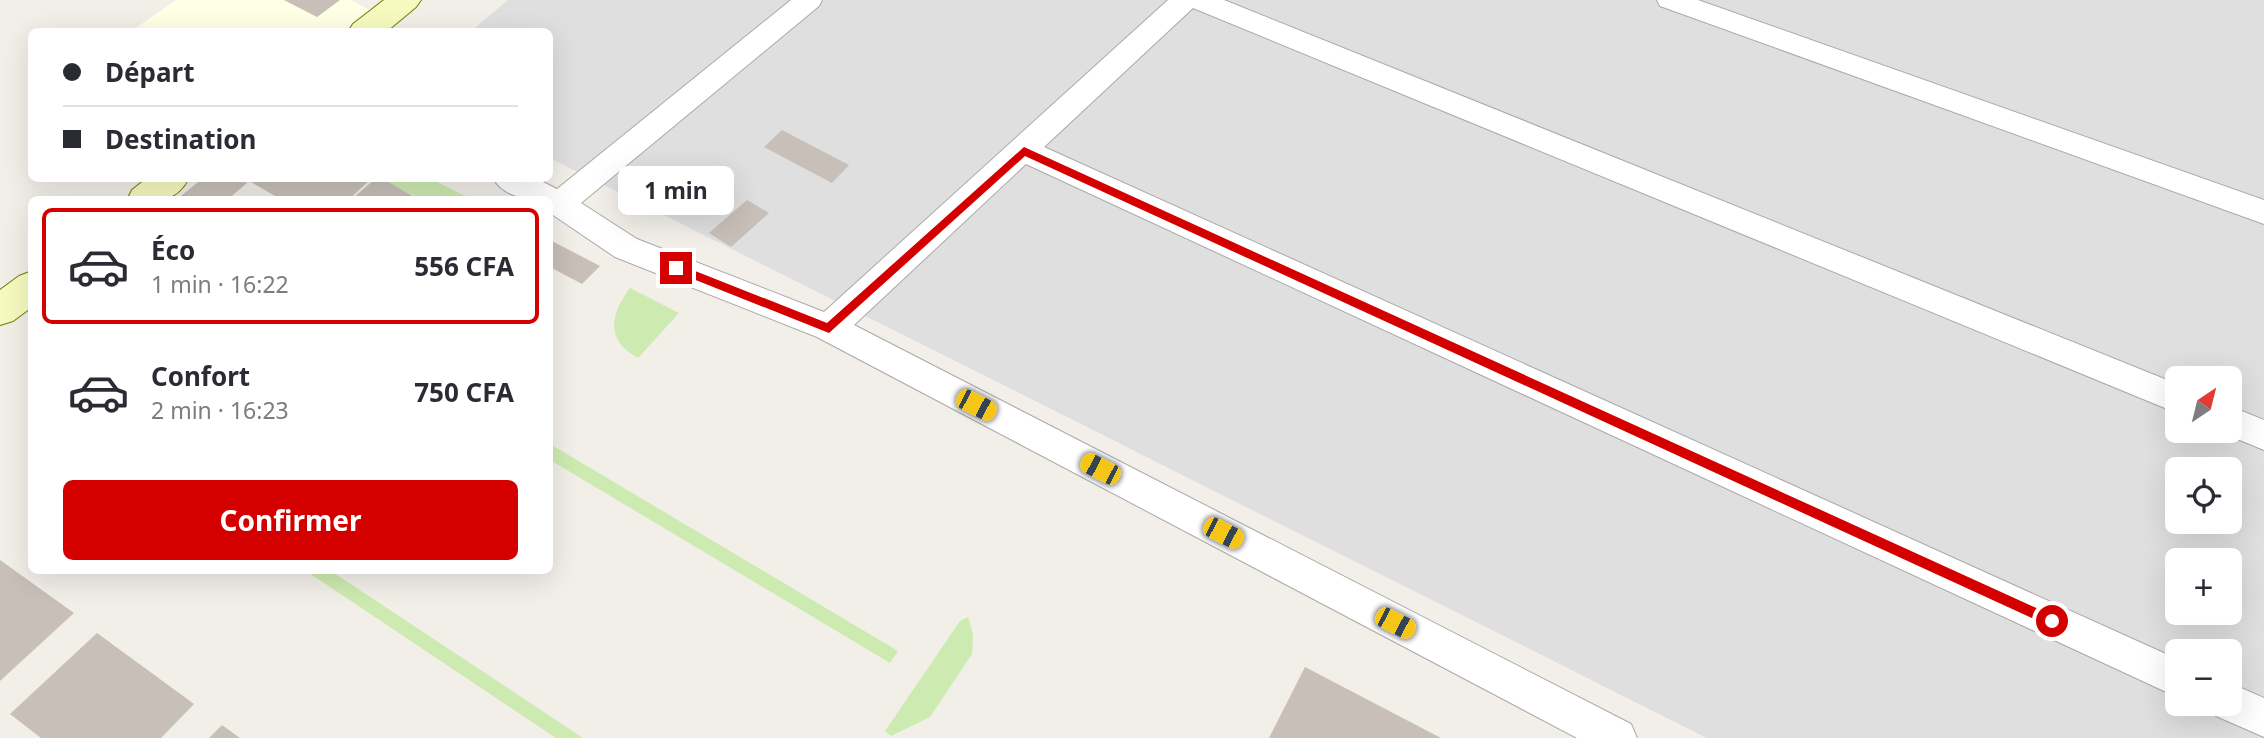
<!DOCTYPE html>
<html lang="fr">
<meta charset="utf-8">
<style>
:root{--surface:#fff;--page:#f7f7f7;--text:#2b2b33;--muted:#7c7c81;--line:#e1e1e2;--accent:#d40000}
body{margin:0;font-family:"Noto Sans",sans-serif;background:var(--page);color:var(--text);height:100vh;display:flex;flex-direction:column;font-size:26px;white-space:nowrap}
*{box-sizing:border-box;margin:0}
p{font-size:23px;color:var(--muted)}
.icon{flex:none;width:38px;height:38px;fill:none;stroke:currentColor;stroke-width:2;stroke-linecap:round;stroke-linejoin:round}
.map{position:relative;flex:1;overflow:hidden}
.details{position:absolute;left:28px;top:196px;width:525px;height:378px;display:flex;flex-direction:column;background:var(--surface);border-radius:10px;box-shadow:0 7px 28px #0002}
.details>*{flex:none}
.guide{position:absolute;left:28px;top:28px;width:525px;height:154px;border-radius:10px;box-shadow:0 7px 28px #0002;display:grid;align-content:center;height:154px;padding:0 35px;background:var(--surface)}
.needle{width:46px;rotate:35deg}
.tools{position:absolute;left:2165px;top:366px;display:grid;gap:14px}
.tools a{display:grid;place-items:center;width:77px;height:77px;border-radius:10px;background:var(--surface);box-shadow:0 7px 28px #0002;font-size:35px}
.end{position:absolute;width:32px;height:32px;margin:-16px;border:9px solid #d40000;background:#fff;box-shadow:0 0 0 4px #fff}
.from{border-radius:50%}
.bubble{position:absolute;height:49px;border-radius:10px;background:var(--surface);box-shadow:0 7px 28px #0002;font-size:23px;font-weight:700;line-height:49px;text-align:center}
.car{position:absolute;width:21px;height:42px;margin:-21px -10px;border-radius:9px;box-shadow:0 0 5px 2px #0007;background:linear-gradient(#f5c518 24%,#345 0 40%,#f5c518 0 76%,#345 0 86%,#f5c518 0)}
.guide b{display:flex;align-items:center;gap:24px;height:66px;font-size:26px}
.guide b+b{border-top:2px solid var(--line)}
.guide i{width:18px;height:18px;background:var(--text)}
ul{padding:12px 0 0;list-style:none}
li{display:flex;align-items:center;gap:21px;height:116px;margin:0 14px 10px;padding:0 21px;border:4px solid transparent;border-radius:10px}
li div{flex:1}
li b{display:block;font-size:26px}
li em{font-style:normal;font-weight:700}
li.active{border-color:var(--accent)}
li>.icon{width:63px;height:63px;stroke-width:1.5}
.cta{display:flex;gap:14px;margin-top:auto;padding:14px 35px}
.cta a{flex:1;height:80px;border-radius:10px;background:var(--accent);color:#fff;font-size:28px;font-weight:700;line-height:80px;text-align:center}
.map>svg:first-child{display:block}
</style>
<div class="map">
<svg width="2264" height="738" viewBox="0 0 2264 738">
<rect width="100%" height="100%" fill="#f2efe9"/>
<path fill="#e0dfdf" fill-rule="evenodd" d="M508,0h1756v738h-557l-1157,-580v-126h-80zM2177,378h53v52h-53zM2177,469h53v53h-53zM2177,560h53v52h-53zM2177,651h53v53h-53z"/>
<polygon fill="#ffffe5" points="176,0 351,0 372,11 345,31 130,32"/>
<g fill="#cdebb0">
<polygon points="380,179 431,179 471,199 421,199"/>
<path d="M630,288l49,25 -41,45c-33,-18 -28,-43 -8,-70z"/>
<polygon points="550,444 898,651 890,663 550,460"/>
<polygon points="306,571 331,571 583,738 556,738"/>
<polygon points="968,617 973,634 972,654 930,717 891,736 885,731 960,621"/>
</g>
<g fill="#c7bfb8">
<polygon points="284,0 340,0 317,17"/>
<polygon points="782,130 849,165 832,183 764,147"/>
<polygon points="203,178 239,178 247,183 227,200 176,200"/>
<polygon points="244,178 372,178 348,200 282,200"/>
<polygon points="376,178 381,178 420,200 351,200"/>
<polygon points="747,200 769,213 731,247 709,233"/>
<polygon points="550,240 600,266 582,284 550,267"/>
<polygon points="0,560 74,613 0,681"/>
<polygon points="97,633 194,704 161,738 41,738 10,714"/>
<polygon points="1305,667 1441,738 1269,738"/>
<polygon points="222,725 240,738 209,738"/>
</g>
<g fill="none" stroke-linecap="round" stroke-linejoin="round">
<g stroke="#a9a9a9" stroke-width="2">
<g id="street">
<path d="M791,0h31l-3,6 -238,197 56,36 187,73 344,-312h56l953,384v29l-984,-405 -149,139 1133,512v38l-1151,-533 -172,161 777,399 6,14h-60l-760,-401 -202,-80 -65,-44v-13c-21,0 -46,-2 -57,-22h42l22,11z"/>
<polygon points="1657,0 1698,0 2264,200 2264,224 1660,6"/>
<polygon points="2230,406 2264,420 2264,450 2218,431 2230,430"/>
<polygon points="2230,683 2264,698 2264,737 2216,716 2211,704 2230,704"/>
</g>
</g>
<g stroke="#707d05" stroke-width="2">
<g id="secondary">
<polygon points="384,0 421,0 416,7 386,32 348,32 353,24"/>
<path d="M147,178h42c-15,28 -35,22 -62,22l5,-10z"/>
<polygon points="32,271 32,307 13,321 0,325 0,290 19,276"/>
</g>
</g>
<use href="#street" fill="#fff" fill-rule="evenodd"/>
<use href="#secondary" fill="#f7fabf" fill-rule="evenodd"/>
</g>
<polygon fill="#d40000" points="1024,147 2056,617 2056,625 2047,625 1025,156 829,333 673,271 671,268 676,263 680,265 827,323"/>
</svg>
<div class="tools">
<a><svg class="needle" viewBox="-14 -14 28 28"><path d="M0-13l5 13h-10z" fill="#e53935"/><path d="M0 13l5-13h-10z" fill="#7c7c81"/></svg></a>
<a><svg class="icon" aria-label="locate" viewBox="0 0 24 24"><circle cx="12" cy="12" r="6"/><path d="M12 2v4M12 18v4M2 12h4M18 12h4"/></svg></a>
<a>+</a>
<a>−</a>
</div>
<i class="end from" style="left:2052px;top:621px"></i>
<i class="end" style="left:676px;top:268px"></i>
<div class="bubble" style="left:618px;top:166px;width:116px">1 min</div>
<i class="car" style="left:976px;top:405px;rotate:117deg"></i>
<i class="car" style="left:1100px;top:469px;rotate:297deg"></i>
<i class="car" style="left:1223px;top:533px;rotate:117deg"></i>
<i class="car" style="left:1395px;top:623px;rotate:117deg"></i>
<div class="guide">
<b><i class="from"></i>Départ</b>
<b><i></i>Destination</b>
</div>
<section class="details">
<ul>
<li class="active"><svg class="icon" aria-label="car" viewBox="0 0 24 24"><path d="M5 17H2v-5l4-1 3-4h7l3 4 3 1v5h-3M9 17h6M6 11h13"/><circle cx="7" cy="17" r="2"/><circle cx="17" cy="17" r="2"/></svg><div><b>Éco</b><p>1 min · 16:22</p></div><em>556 CFA</em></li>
<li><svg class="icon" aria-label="car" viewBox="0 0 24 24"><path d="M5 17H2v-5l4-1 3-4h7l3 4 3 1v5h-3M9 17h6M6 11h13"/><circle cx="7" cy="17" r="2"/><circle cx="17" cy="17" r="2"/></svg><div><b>Confort</b><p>2 min · 16:23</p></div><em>750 CFA</em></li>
</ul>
<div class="cta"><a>Confirmer</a></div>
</section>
</div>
